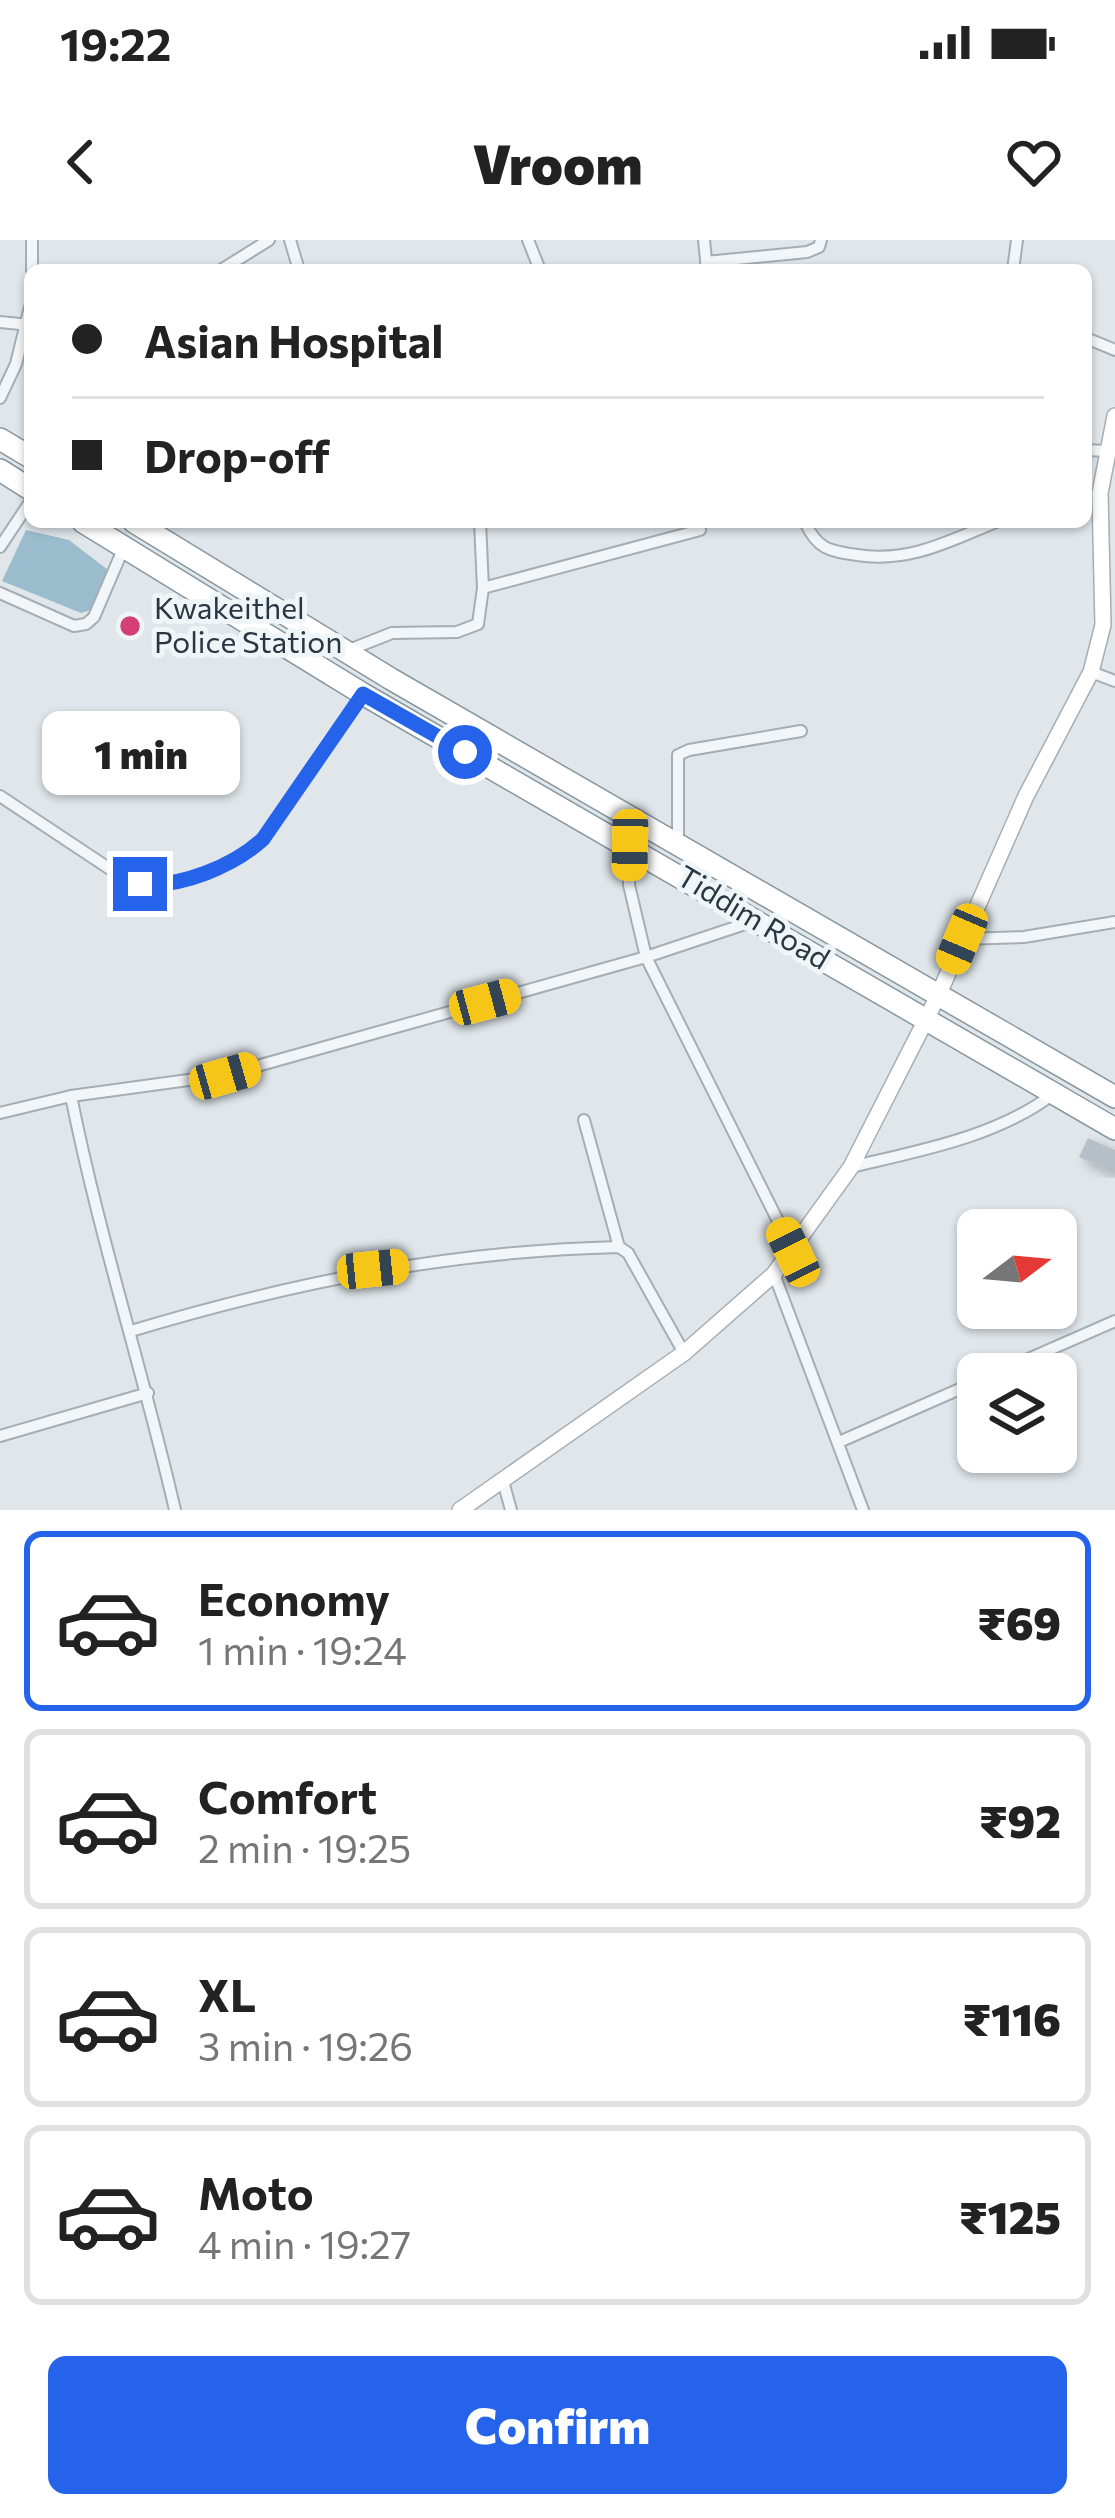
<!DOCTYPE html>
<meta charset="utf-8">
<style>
:root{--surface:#fff;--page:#f6f6f6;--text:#222;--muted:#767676;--line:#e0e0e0;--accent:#2563eb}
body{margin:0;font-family:Commissioner,sans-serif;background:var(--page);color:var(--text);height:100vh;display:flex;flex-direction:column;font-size:45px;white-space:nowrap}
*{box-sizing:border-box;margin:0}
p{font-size:39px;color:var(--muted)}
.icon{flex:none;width:66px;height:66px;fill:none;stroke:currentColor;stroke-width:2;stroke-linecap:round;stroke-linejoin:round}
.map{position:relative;height:1270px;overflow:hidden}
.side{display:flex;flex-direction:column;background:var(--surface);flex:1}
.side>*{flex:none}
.hud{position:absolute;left:24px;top:24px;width:1068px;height:264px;border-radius:18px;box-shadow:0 3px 9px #0004;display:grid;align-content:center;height:264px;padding:0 48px;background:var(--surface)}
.needle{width:78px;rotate:74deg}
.tools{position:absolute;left:957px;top:969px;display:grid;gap:24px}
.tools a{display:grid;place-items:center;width:120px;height:120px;border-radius:18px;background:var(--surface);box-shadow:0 3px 9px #0004;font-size:60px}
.end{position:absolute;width:54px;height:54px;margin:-27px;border:15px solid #2563eb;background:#fff;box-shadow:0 0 0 6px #fff}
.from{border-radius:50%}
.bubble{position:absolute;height:84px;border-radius:18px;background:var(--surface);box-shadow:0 3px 9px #0004;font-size:39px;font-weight:800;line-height:84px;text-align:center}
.car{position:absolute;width:36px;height:72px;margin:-36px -18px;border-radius:15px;box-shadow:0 0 9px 3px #0007;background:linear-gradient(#f5c518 24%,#345 0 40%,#f5c518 0 76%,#345 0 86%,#f5c518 0)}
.hud b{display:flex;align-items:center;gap:42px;height:114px;font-size:45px}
.hud b+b{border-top:3px solid var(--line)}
.hud i{width:30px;height:30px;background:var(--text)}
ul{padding:21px 0 0;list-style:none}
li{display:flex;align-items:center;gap:36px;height:180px;margin:0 24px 18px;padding:0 24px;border:6px solid var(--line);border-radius:18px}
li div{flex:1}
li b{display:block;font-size:45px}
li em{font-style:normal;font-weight:800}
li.on{border-color:var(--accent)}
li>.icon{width:108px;height:108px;stroke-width:1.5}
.cta{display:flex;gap:24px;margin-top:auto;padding:24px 48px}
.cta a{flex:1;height:138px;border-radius:18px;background:var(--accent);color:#fff;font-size:48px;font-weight:800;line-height:138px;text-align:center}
.status{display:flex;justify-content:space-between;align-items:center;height:84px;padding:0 60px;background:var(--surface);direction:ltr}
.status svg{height:33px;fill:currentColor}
header{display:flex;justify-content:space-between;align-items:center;height:156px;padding:0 48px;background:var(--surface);font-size:54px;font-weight:800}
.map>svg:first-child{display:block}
</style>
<div class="status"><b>19:22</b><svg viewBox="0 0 49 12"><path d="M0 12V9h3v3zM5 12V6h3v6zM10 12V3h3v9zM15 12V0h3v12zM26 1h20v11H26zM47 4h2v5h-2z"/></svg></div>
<header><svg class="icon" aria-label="back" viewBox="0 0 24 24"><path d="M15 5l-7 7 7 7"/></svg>Vroom<svg class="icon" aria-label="heart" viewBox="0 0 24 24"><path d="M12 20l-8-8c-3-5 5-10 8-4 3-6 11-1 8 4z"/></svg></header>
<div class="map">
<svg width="1115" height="1270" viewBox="0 0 1115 1270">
<defs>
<filter id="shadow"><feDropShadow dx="5.5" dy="5.5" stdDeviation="6" flood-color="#0004"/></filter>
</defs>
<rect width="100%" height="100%" fill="#e0e6ea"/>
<polygon fill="#9abccc" points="26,290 69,300 108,330 91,370 81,373 2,341"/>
<polygon fill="#b7c0c8" filter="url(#shadow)" points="1088,898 1115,910 1115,934 1079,917"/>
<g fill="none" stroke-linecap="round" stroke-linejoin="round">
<g stroke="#a5aeb5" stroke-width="14">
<g id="street">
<polyline points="290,0 299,30"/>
<polyline points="528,0 540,30"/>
<polyline points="704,0 707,30"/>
<polyline points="706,22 807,12 819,7 821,0"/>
<polyline points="32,30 32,0"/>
<polyline points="221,30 269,0"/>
<polyline points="1013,30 1017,0"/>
<polyline points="0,82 30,85"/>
<polyline points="1086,98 1115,110"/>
<polyline points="0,158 16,124 30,67"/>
<polyline points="1086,210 1107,211"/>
<path d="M805,282c12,27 24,29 52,33 53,8 92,-14 139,-33"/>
<polyline points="0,307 30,262"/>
<polyline points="483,348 700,290"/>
<polyline points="0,353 74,386 86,384 94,377 124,307"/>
<polyline points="349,410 392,393 457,392 478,384 483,348 480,282"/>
<polyline points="1091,432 1115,441"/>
<path d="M0,556l128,85c42,13 103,-14 135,-42l100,-145"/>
<polyline points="678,604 678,515 689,510 801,491"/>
<polyline points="630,607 629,645 646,717 793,1011"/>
<polyline points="962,699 1024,697 1115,682"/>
<path d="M71,856c28,140 72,275 104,414"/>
<polyline points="0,873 71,856 225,835 646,717 751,682"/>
<polyline points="584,880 619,1007"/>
<path d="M851,927c67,-16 146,-30 202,-73"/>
<polyline points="774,1034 863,1270"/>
<path d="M131,1091c163,-49 318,-80 488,-84l9,6 56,100"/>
<polyline points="994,1134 1115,1081"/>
<polyline points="0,1196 148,1153"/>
<polyline points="839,1202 978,1141"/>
<polyline points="503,1241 511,1270"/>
</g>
</g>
<g stroke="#a5aeb5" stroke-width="18">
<polyline id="secondary" points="460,1270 684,1113 774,1034 851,927 938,756 1026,556 1091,432 1103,385 1100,253 1115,176"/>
</g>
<g stroke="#8797a1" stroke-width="24">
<g id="highway">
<polyline points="0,199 30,217"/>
<polyline points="0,230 30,249"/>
<polyline points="83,282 363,454 1115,889"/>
<polyline points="134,282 391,439 1115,857"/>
</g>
</g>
<use href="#street" stroke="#f3f6f8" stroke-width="10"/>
<use href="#secondary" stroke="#fff" stroke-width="15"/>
<use href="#highway" stroke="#fff" stroke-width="21"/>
</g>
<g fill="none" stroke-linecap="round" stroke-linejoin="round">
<path stroke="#2563eb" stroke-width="15" d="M140,644c40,4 94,-18 123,-45l100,-145 102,58"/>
</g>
<circle fill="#d54074" stroke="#f0f5f7" stroke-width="4.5" cx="130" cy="386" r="12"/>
<g text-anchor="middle" stroke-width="10" stroke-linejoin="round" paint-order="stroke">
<g font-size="30" fill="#283743" stroke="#f0f5f7" text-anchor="start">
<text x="154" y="379">Kwakeithel<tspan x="154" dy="34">Police Station</tspan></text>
</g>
<g font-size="30" fill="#283743" stroke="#f0f5f7">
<text transform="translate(753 678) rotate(31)" y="10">Tiddim Road</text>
</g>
</g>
</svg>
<div class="tools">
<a><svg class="needle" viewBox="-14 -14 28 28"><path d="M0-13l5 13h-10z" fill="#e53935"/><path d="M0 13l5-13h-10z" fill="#767676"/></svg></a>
<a><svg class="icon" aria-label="layers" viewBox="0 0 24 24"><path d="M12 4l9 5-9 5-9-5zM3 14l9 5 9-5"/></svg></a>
</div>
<i class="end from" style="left:465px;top:512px"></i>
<i class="end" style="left:140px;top:644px"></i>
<div class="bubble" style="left:42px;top:471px;width:198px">1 min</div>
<i class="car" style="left:630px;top:605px;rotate:181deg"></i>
<i class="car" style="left:962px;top:699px;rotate:203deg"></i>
<i class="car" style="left:485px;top:762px;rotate:75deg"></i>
<i class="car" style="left:225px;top:836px;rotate:74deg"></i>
<i class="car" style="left:793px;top:1012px;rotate:334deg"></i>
<i class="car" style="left:373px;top:1029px;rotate:84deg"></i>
<div class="hud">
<b><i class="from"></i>Asian Hospital</b>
<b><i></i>Drop-off</b>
</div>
</div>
<section class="side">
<ul>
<li class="on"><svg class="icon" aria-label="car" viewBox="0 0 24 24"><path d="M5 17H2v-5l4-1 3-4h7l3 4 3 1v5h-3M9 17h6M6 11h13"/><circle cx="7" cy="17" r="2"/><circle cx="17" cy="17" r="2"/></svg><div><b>Economy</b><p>1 min · 19:24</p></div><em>₹69</em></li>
<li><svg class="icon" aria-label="car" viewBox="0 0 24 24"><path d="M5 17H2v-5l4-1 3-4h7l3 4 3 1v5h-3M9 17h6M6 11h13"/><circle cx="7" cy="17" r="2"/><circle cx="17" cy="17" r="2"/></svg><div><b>Comfort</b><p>2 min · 19:25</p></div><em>₹92</em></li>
<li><svg class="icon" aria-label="car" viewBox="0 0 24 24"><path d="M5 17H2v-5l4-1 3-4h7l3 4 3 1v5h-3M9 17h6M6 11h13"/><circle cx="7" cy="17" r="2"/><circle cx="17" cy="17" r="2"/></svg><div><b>XL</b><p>3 min · 19:26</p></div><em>₹116</em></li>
<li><svg class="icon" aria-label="car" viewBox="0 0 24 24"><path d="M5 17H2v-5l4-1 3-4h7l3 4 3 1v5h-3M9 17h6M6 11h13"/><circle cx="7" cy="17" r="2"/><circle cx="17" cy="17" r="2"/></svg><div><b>Moto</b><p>4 min · 19:27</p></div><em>₹125</em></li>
</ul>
<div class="cta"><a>Confirm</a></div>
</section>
